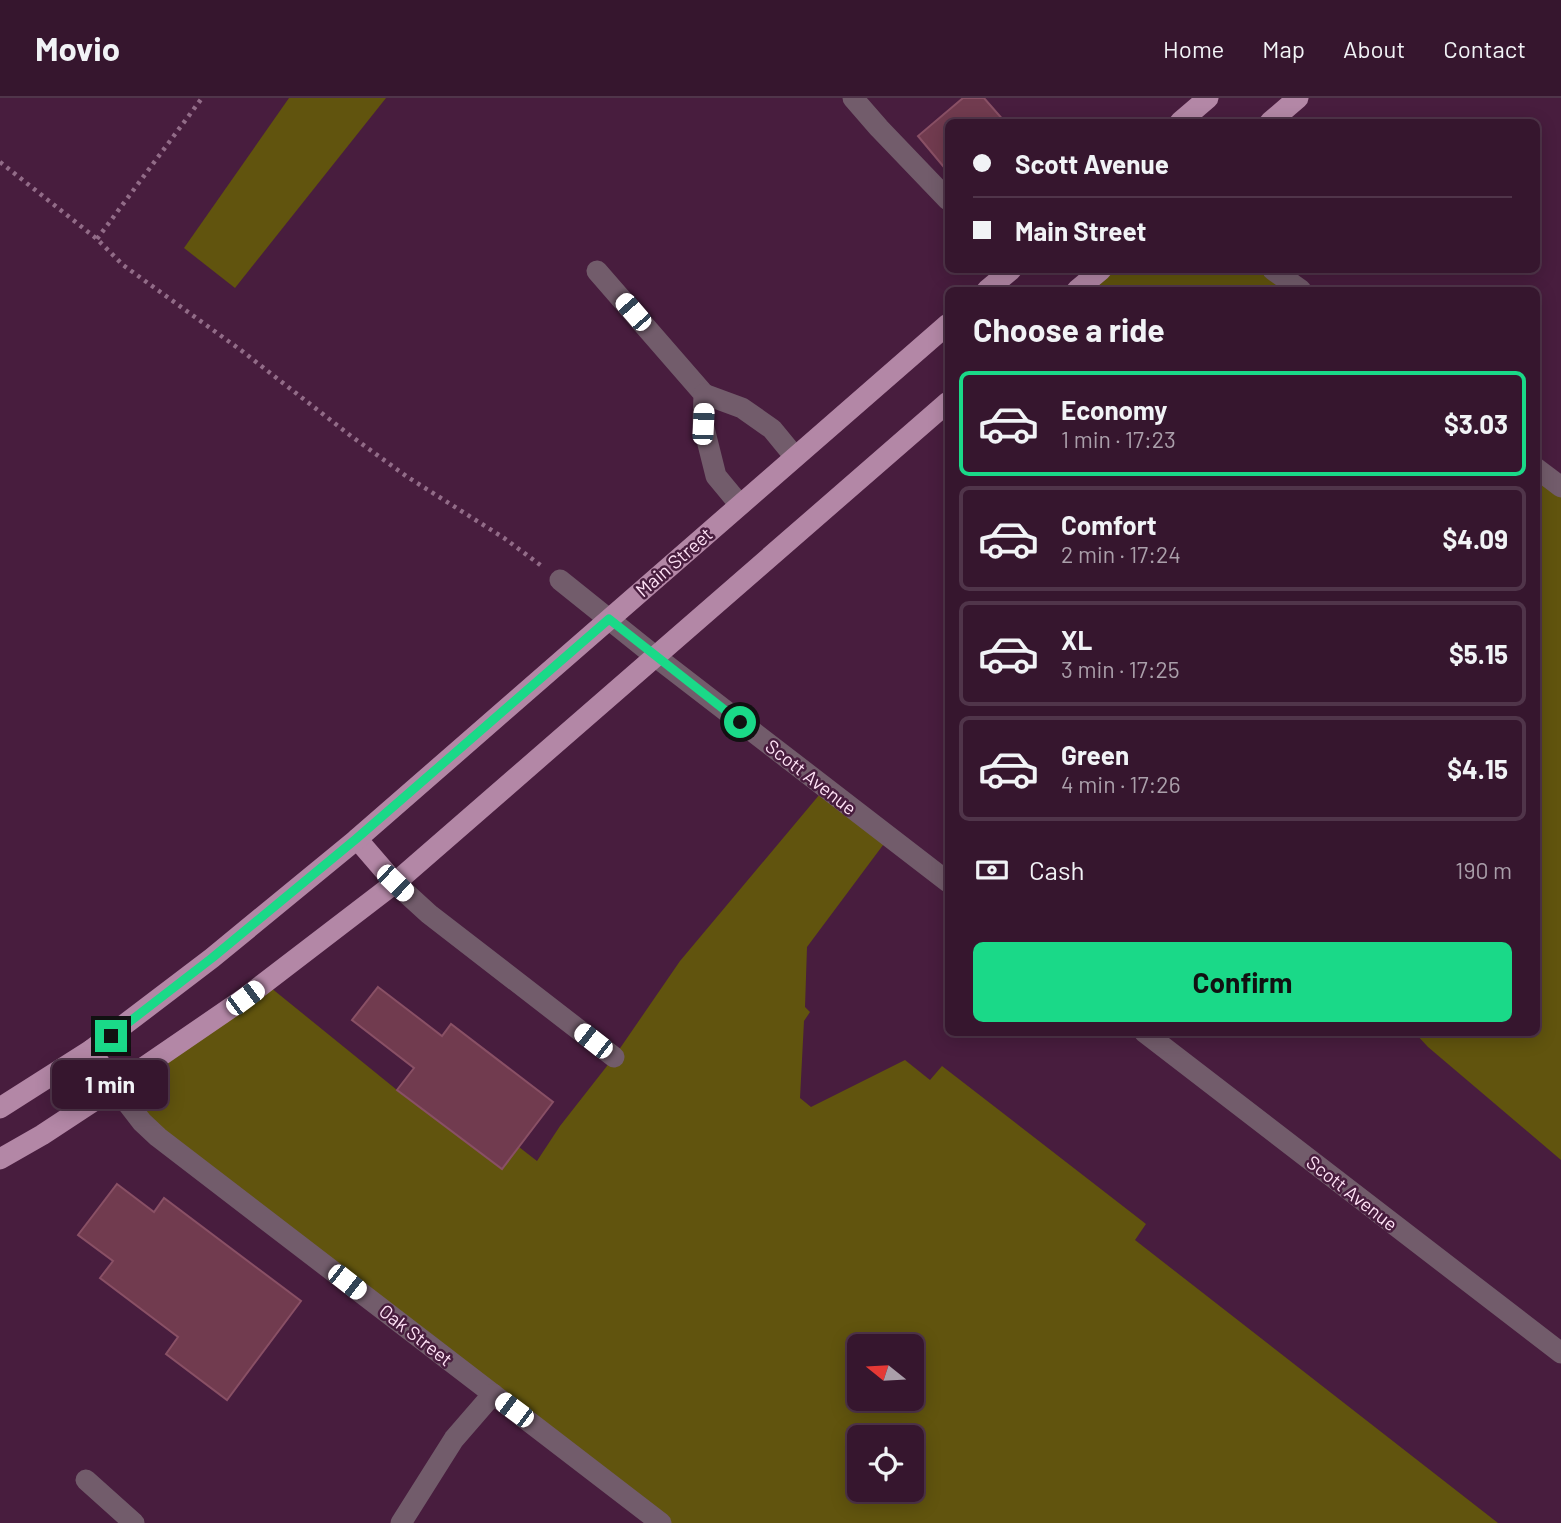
<!DOCTYPE html>
<meta charset="utf-8">
<style>
:root{--surface:#36162e;--page:#3d1f36;--text:#f1f3f6;--muted:#aa9faa;--line:#50354a;--accent:#1ad988}
body{margin:0;font-family:Barlow,sans-serif;background:var(--page);color:var(--text);height:100vh;display:flex;flex-direction:column;font-size:26px;white-space:nowrap}
*{box-sizing:border-box;margin:0}
p{font-size:23px;color:var(--muted)}
.icon{flex:none;width:38px;height:38px;fill:none;stroke:currentColor;stroke-width:2;stroke-linecap:round;stroke-linejoin:round}
.map{position:relative;flex:1;overflow:hidden}
.sheet{position:absolute;left:945px;top:189px;width:595px;height:749px;display:flex;flex-direction:column;background:var(--surface);border-radius:10px;box-shadow:0 4px 18px #0003,0 0 0 2px var(--line)}
.sheet>*{flex:none}
.banner{position:absolute;left:945px;top:21px;width:595px;height:154px;border-radius:10px;box-shadow:0 4px 18px #0003,0 0 0 2px var(--line);display:grid;align-content:center;height:154px;padding:0 28px;background:var(--surface)}
.needle{width:46px;rotate:288deg}
.tools{position:absolute;left:847px;top:1236px;display:grid;gap:14px}
.tools a{display:grid;place-items:center;width:77px;height:77px;border-radius:10px;background:var(--surface);box-shadow:0 4px 18px #0003,0 0 0 2px var(--line);font-size:35px}
.end{position:absolute;width:32px;height:32px;margin:-16px;border:9px solid #1ad988;background:#111;box-shadow:0 0 0 4px #111}
.from{border-radius:50%}
.bubble{position:absolute;height:49px;border-radius:10px;background:var(--surface);box-shadow:0 4px 18px #0003,0 0 0 2px var(--line);font-size:23px;font-weight:700;line-height:49px;text-align:center}
.car{position:absolute;width:21px;height:42px;margin:-21px -10px;border-radius:9px;box-shadow:0 0 5px 2px #0007;background:linear-gradient(#fff 24%,#345 0 40%,#fff 0 76%,#345 0 86%,#fff 0)}
.banner b{display:flex;align-items:center;gap:24px;height:66px;font-size:26px}
.banner b+b{border-top:2px solid var(--line)}
.banner i{width:18px;height:18px;background:var(--text)}
ul{padding:0;list-style:none}
li{display:flex;align-items:center;gap:21px;height:105px;margin:0 14px 10px;padding:0 14px;border:4px solid var(--line);border-radius:10px}
li div{flex:1}
li b{display:block;font-size:26px}
li em{font-style:normal;font-weight:700}
li.active{border-color:var(--accent)}
li>.icon{width:63px;height:63px;stroke-width:1.5}
h2{padding:0 28px;font-size:32px;line-height:84px}
.pay{display:flex;align-items:center;gap:18px;height:77px;padding:0 28px;font-size:26px}
.pay p{margin-inline-start:auto}
.action{display:flex;gap:14px;margin-top:auto;padding:14px 28px}
.action a{flex:1;height:80px;border-radius:10px;background:var(--accent);color:#111;font-size:28px;font-weight:700;line-height:80px;text-align:center}
header{display:flex;align-items:center;gap:42px;box-sizing:border-box;height:98px;padding:0 35px;background:var(--surface);border-bottom:2px solid var(--line)}
header strong{font-size:33px}
nav{display:flex;gap:38px;margin-inline-start:auto;font-size:24px}
.map>svg:first-child{display:block}
</style>
<header>
<strong>Movio</strong>
<nav><a>Home</a><a>Map</a><a>About</a><a>Contact</a></nav>
</header>
<div class="map">
<svg width="1561" height="1425" viewBox="0 0 1561 1425">
<rect width="100%" height="100%" fill="#481d3e"/>
<g fill="#61540e" fill-rule="evenodd">
<polygon points="289,0 386,0 235,190 184,150"/>
<polygon points="1102,172 1273,172 1301,192 1078,192"/>
<polygon points="1537,369 1561,387 1561,1062 1428,949 1415,935 1536,934"/>
<path d="M825,690l64,49 -82,110 -2,60 5,5 -6,9 -4,77 11,9 94,-47 25,20 12,-14 204,158 -11,16 363,283h-837l-503,-386 -43,-50 150,-104 132,107 105,79 17,-22 18,14 23,-35 54,-69 66,-96zM859,1248h53v52h-53zM859,1339h53v52h-53z"/>
</g>
<g fill="#713b4f" stroke="#895065" stroke-width="2">
<polygon points="963,0 984,0 1005,24 948,24 948,74 918,38"/>
<polygon points="378,889 442,938 451,926 553,1004 502,1071 397,992 414,970 352,922"/>
<polygon points="117,1086 154,1114 164,1100 301,1203 227,1302 166,1256 178,1239 100,1180 113,1163 78,1137"/>
</g>
<g fill="none" stroke-linecap="round" stroke-linejoin="round">
<g stroke="#926c88" stroke-width="4.5" stroke-dasharray="3.5 5" stroke-linecap="butt">
<polyline points="0,64 97,141 123,167 242,253 351,338 406,378 504,440 543,469"/>
<polyline points="97,141 202,0"/>
</g>
<g stroke="#725c6b" stroke-width="21">
<polyline points="853,0 879,30 948,102"/>
<polyline points="1273,172 1301,192"/>
<polyline points="597,173 704,296 703,326 716,378 740,407"/>
<polyline points="704,296 742,310 772,331 795,359"/>
<polyline points="1536,370 1561,389"/>
<polyline points="560,482 656,559 948,784"/>
<polyline points="395,785 429,816 614,959"/>
<polyline points="1144,934 1561,1255"/>
<polyline points="115,989 142,1024 158,1039 661,1425"/>
<polyline points="86,1382 134,1425"/>
<polyline points="401,1425 454,1341 493,1296"/>
</g>
<g stroke="#b387a6" stroke-width="21">
<polyline points="1180,24 1208,0"/>
<polyline points="1270,24 1298,0"/>
<polyline points="987,192 1011,172"/>
<polyline points="1077,192 1101,172"/>
<polyline points="357,741 395,785"/>
<polyline points="91,952 115,989"/>
<polyline points="0,1010 91,952 212,860 357,741 948,226"/>
<polyline points="0,1061 42,1037 115,989 245,900 395,785 948,304"/>
</g>
</g>
<g fill="none" stroke-linecap="round" stroke-linejoin="round">
<polyline stroke="#1ad988" stroke-width="9" points="111,938 212,860 356,741 609,521 740,624"/>
</g>
<g text-anchor="middle" stroke-width="5" stroke-linejoin="round" paint-order="stroke">
<g font-size="19" fill="#ffe2f6" stroke="#481d3e">
<text transform="translate(674 464) rotate(-41)" y="7">Main Street</text>
<text transform="translate(811 679) rotate(38)" y="7">Scott Avenue</text>
<text transform="translate(1352 1095) rotate(38)" y="7">Scott Avenue</text>
<text transform="translate(416 1237) rotate(38)" y="7">Oak Street</text>
</g>
</g>
</svg>
<div class="tools">
<a><svg class="needle" viewBox="-14 -14 28 28"><path d="M0-13l5 13h-10z" fill="#e53935"/><path d="M0 13l5-13h-10z" fill="#aa9faa"/></svg></a>
<a><svg class="icon" aria-label="locate" viewBox="0 0 24 24"><circle cx="12" cy="12" r="6"/><path d="M12 2v4M12 18v4M2 12h4M18 12h4"/></svg></a>
</div>
<i class="end from" style="left:740px;top:624px"></i>
<i class="end" style="left:111px;top:938px"></i>
<div class="bubble" style="left:52px;top:962px;width:116px">1 min</div>
<i class="car" style="left:633px;top:214px;rotate:319deg"></i>
<i class="car" style="left:703px;top:326px;rotate:3deg"></i>
<i class="car" style="left:395px;top:785px;rotate:134deg"></i>
<i class="car" style="left:245px;top:900px;rotate:53deg"></i>
<i class="car" style="left:593px;top:943px;rotate:308deg"></i>
<i class="car" style="left:347px;top:1184px;rotate:128deg"></i>
<i class="car" style="left:514px;top:1312px;rotate:307deg"></i>
<div class="banner">
<b><i class="from"></i>Scott Avenue</b>
<b><i></i>Main Street</b>
</div>
<section class="sheet">
<h2>Choose a ride</h2>
<ul>
<li class="active"><svg class="icon" aria-label="car" viewBox="0 0 24 24"><path d="M5 17H2v-5l4-1 3-4h7l3 4 3 1v5h-3M9 17h6M6 11h13"/><circle cx="7" cy="17" r="2"/><circle cx="17" cy="17" r="2"/></svg><div><b>Economy</b><p>1 min · 17:23</p></div><em>$3.03</em></li>
<li><svg class="icon" aria-label="car" viewBox="0 0 24 24"><path d="M5 17H2v-5l4-1 3-4h7l3 4 3 1v5h-3M9 17h6M6 11h13"/><circle cx="7" cy="17" r="2"/><circle cx="17" cy="17" r="2"/></svg><div><b>Comfort</b><p>2 min · 17:24</p></div><em>$4.09</em></li>
<li><svg class="icon" aria-label="car" viewBox="0 0 24 24"><path d="M5 17H2v-5l4-1 3-4h7l3 4 3 1v5h-3M9 17h6M6 11h13"/><circle cx="7" cy="17" r="2"/><circle cx="17" cy="17" r="2"/></svg><div><b>XL</b><p>3 min · 17:25</p></div><em>$5.15</em></li>
<li><svg class="icon" aria-label="car" viewBox="0 0 24 24"><path d="M5 17H2v-5l4-1 3-4h7l3 4 3 1v5h-3M9 17h6M6 11h13"/><circle cx="7" cy="17" r="2"/><circle cx="17" cy="17" r="2"/></svg><div><b>Green</b><p>4 min · 17:26</p></div><em>$4.15</em></li>
</ul>
<div class="pay"><svg class="icon" aria-label="cash" viewBox="0 0 24 24"><path d="M3 7h18v10H3z"/><circle cx="12" cy="12" r="2"/></svg>Cash<p>190 m</p></div>
<div class="action"><a>Confirm</a></div>
</section>
</div>
